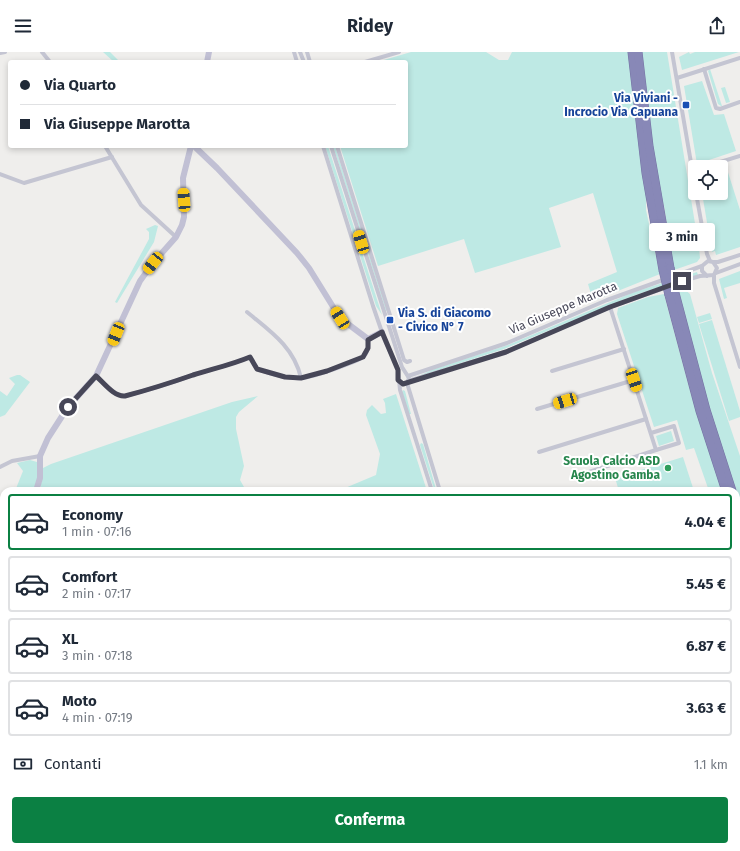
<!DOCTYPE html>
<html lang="it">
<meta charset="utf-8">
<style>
:root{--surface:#fff;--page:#f2f2f3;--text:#1f2937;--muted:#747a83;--line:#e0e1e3;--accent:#0b8043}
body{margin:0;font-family:"Fira Sans",sans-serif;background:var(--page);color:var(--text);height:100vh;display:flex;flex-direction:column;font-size:15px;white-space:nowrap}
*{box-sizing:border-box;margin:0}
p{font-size:13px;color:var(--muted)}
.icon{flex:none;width:22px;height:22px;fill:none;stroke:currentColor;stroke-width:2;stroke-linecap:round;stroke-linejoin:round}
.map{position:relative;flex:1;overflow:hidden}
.drawer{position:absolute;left:0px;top:435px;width:740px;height:364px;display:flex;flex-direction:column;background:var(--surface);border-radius:12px 12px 0 0;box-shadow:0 2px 6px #0003}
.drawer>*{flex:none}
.hud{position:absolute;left:8px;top:8px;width:400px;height:88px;border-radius:4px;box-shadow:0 2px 6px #0003;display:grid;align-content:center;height:88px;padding:0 12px;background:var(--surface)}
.controls{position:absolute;left:688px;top:108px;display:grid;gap:8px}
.controls a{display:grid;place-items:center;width:40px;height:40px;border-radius:4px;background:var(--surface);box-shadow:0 2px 6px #0003;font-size:20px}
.end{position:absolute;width:18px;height:18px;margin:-9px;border:5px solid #474758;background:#fff;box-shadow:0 0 0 2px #fff}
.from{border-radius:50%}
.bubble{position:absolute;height:28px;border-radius:4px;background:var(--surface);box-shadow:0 2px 6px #0003;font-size:13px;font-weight:700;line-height:28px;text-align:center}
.car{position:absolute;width:12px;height:24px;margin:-12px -6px;border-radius:5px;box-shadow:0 0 3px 1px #0007;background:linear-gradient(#f5c518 24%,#345 0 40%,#f5c518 0 76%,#345 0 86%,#f5c518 0)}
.hud b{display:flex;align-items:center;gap:14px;height:38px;font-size:15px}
.hud b+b{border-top:1px solid var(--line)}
.hud i{width:10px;height:10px;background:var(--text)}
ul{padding:7px 0 0;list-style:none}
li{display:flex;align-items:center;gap:12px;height:56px;margin:0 8px 6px;padding:0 4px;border:2px solid var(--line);border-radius:4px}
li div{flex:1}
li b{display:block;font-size:15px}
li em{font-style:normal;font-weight:700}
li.active{border-color:var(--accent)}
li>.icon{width:36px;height:36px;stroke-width:1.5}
.pay{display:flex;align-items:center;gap:10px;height:44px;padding:0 12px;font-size:15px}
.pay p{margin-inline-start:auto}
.action{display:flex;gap:8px;margin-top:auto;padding:8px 12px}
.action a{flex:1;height:46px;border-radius:4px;background:var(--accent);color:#fff;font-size:16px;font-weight:700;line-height:46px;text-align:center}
header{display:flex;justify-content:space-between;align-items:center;height:52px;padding:0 12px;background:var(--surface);font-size:18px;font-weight:700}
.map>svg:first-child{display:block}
</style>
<header><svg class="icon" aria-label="menu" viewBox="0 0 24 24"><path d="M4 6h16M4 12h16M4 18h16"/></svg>Ridey<svg class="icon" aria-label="share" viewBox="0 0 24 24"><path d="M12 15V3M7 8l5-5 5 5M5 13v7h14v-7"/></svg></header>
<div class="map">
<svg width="740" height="799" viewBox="0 0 740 799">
<rect width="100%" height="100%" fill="#efeeec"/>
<g fill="#bee9e4">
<polygon points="103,0 110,0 120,10 114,10"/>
<polygon points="411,0 486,0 499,8 508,8 512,0 628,0 646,134 646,158 660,222 593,249 588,232 617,220 593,141 549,156 561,195 475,221 464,187 378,214 340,94 406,94 406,10 377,10"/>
<polygon points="642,0 667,0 699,196 700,206 697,210 674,218 664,154 658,137"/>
<polygon points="689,0 690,2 695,0 739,0 682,18 679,5"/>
<polygon points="710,17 722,54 721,54 718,52 708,19"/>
<polygon points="702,29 714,63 724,62 736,99 697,112 684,34"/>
<polygon points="725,35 730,50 726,51 721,36"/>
<polygon points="325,94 328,94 382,263 376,254"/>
<polygon points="333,94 335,94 387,259 386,259"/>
<polygon points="726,114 740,158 740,195 716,203 715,199 712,200 702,141 721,141 721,116"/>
<polygon points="155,173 158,174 154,190 117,251 115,250 149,187 149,180 146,177"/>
<polygon points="740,219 740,231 724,236 727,246 724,247 719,227"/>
<polygon points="697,220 698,223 635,243 504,297 414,326 434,317 508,293 634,240"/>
<polygon points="684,237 690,242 712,321 740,404 740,449 707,352 682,254 679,239"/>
<polygon points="664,242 691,342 722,439 709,439 694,396 686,398 677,368 654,375 617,262 618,256 648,245"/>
<polygon points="710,261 712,267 699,271 697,265"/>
<polygon points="712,268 740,359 740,365 729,369 699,272"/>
<polygon points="17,323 20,323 30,330 5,363 0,365 0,339 7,344 15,332 9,326"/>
<polygon points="403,338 405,339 411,362 409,362 402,340"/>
<polygon points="396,342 427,439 345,439 345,436 376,423 380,402 366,363 367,358 372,353 381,362 386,361 385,351 383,347"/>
<polygon points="258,344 239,360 236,365 236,377 244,414 240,428 244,435 231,439 40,439 43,416 51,412 232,350"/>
<polygon points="671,379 674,389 659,394 656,384"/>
<polygon points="421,391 423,392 436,437 434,437 420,393"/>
<polygon points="683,405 694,439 619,439 615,426"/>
<polygon points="30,408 37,410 38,428 33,439 15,439 23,419 17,411"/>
<polygon points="4,457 4,482 0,492 0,476"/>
<polygon points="736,577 740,579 740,620 737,622"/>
<polygon points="0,645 4,648 4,684 0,681"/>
</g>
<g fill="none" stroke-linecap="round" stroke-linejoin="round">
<g stroke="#7474a3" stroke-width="9">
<g id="highway">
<polyline points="632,0 646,121 663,218"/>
<polyline points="638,0 649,94 670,216"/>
<polyline points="675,241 706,358 732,439"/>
<polyline points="669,243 700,359 726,439"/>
<polyline points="736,450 740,461"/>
<polyline points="611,795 616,799"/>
<polyline points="531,799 540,795"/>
</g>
</g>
<g stroke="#c4c5d2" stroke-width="4">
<polyline points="42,0 50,10"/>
<polyline points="294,0 297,10"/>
<polyline points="300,0 304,10"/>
<polyline points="307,0 310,10"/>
<polyline points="672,0 695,134"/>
<polyline points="0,1 5,0"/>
<polyline points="365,10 399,0"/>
<polyline points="704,17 716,56 720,57 740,50"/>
<polyline points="677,26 740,6"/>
<polyline points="105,94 141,153 176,185"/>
<polyline points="323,94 373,254 385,289 398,317 400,338 432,439"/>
<polyline points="331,94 402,315 409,326 407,331 400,331"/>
<polyline points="337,94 404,308 407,310 410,309"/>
<polyline points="704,115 740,104"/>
<polyline points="0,122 24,131 112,105"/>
<polyline points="696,141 707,202 710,209"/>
<polyline points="714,210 718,210 740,203"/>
<polyline points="716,221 740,212"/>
<polyline points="714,223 714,231 740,315"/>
<polyline points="673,232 700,224 714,223 717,216 713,210 708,209 702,214 702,219 707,224"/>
<polyline points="610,255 656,398 679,391 674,374 651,381"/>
<path d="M247,260c23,19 47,35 54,66"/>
<polyline points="552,319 624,297"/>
<path d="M96,324c8,7 18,21 29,20 23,-6 46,-13 68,-21 19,-6 38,-10 57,-18l7,12c13,5 30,10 45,9 11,-1 53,-15 61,-21 5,-4 6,-12 5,-18"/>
<polyline points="408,324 507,291 607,248 702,214"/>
<polyline points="408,329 505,300 610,255 667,235"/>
<polyline points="407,331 440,439"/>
<polyline points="537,357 634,328"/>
<polyline points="539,400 646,367"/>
<polyline points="0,415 12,409 40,404"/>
<polyline points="583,422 656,398"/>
<polyline points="736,627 740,625"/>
<polyline points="736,657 740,655"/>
<polyline points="198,795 200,799"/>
<polyline points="357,795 379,795"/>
<polyline points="294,799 308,795"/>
</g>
<g stroke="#c1c0d4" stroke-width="6">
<polyline points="207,10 209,0"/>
<polyline points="194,94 217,116 297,201 309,216 340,266 368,287 382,280"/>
<polyline points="36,439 40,426 40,404 48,386 68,355 96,324 140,229 153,211 176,185 182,173 184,165 183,126 191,94"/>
<polyline points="0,753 4,755"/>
</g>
<use href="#highway" stroke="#8888b7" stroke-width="8"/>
<g stroke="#b0afb6" stroke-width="1.5">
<polyline points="736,643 740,641"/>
<polyline points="462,799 468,795"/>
</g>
<g stroke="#7474a3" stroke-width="9" stroke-linecap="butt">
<g id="highway-bridge">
<polyline points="670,216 675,241"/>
<polyline points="663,218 669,243"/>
<polyline points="736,468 740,479"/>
</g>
</g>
<use href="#highway-bridge" stroke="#8888b7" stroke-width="8"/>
</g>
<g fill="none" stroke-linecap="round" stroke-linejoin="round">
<path stroke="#474758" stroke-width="5" d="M68,355l28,-31c8,7 18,21 29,20 23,-6 45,-13 68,-21 19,-6 38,-10 57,-18l7,12 28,8 16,1 26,-7 36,-14 5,-9v-8l14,-8 16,38v10l5,4 103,-32 104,-45 72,-26"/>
</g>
<g fill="#1a4fb4" stroke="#fff" stroke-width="1.5">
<rect x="682" y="49" width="8" height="8" rx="2"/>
<rect x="386" y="264" width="8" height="8" rx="2"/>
</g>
<circle fill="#2e9e5b" stroke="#fff" stroke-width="1.5" cx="668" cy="416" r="4"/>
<g text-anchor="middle" stroke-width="4" stroke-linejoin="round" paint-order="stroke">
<g font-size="12" font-weight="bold" fill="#164399" stroke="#fff" text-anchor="end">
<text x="678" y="50">Via Viviani -<tspan x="678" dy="14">Incrocio Via Capuana</tspan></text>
<text x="398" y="265" text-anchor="start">Via S. di Giacomo<tspan x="398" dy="14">- Civico N° 7</tspan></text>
</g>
<g font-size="12" fill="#474758" stroke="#fff">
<text transform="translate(563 256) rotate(-23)" y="4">Via Giuseppe Marotta</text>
</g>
<g font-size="12" font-weight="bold" fill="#27864d" stroke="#fff" text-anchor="end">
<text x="660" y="413">Scuola Calcio ASD<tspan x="660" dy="14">Agostino Gamba</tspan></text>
</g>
</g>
</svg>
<div class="controls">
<a><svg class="icon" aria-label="locate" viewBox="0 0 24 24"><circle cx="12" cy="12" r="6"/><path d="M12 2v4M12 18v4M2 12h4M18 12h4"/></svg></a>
</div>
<i class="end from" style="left:68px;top:355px"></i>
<i class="end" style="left:682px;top:229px"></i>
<div class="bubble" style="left:649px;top:171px;width:66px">3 min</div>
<i class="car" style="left:184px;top:148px;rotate:356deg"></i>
<i class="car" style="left:361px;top:190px;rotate:343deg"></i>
<i class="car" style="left:153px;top:211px;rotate:218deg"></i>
<i class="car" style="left:340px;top:266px;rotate:328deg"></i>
<i class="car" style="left:116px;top:282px;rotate:202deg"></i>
<i class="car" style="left:634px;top:328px;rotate:162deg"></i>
<i class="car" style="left:565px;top:349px;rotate:253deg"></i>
<div class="hud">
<b><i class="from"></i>Via Quarto</b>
<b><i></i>Via Giuseppe Marotta</b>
</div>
<section class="drawer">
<ul>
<li class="active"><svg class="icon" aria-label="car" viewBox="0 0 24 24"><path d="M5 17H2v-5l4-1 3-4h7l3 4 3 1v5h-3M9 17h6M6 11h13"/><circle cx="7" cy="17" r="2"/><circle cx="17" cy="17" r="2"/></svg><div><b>Economy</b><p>1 min · 07:16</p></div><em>4.04 €</em></li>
<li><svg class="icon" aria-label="car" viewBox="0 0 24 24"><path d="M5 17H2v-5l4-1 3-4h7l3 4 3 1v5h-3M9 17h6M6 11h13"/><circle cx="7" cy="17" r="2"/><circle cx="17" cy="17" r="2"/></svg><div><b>Comfort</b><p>2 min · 07:17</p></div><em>5.45 €</em></li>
<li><svg class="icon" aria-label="car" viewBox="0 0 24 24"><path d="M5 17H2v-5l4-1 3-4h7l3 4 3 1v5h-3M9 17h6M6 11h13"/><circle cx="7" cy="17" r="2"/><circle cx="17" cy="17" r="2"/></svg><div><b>XL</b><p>3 min · 07:18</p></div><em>6.87 €</em></li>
<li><svg class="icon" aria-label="car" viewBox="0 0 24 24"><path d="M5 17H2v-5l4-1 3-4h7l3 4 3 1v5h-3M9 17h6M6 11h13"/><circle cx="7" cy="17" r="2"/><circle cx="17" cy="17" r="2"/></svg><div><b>Moto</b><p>4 min · 07:19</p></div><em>3.63 €</em></li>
</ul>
<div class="pay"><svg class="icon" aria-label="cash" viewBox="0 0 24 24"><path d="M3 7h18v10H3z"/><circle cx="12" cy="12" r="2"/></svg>Contanti<p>1.1 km</p></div>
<div class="action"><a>Conferma</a></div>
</section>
</div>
